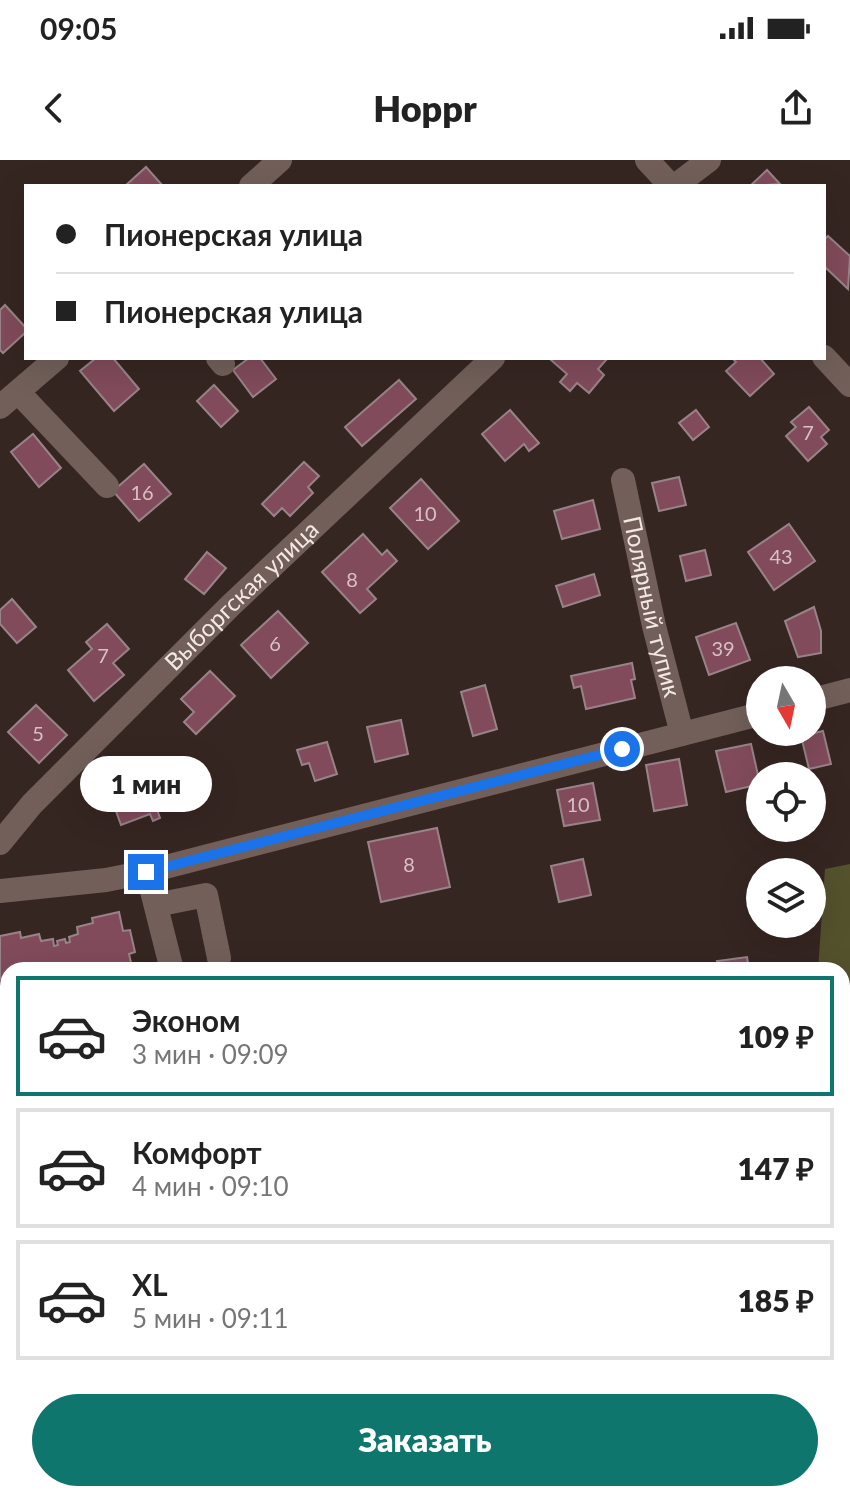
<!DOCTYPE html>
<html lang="ru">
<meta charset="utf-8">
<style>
:root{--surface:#fff;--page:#f6f6f6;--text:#222;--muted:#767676;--line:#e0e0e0;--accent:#0f766e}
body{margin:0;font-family:Lato,sans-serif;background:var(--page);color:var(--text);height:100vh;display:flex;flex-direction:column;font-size:30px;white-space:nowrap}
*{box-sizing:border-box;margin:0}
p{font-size:26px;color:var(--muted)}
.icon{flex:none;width:44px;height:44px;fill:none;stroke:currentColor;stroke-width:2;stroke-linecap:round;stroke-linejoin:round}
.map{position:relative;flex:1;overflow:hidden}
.sheet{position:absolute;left:0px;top:802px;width:850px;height:540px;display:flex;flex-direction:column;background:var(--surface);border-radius:24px 24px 0 0;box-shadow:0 8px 32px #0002}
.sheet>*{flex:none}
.hud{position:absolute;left:24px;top:24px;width:802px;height:176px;border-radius:0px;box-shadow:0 8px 32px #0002;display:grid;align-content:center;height:176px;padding:0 32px;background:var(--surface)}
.needle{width:52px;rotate:171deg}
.controls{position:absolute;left:746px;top:506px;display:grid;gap:16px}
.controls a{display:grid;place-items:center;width:80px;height:80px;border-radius:50%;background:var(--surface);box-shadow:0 8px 32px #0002;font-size:40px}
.end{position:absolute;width:36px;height:36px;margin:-18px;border:10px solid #1a73e8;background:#fff;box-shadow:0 0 0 4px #fff}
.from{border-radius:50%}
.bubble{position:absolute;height:56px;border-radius:28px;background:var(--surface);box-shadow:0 8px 32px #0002;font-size:26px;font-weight:800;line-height:56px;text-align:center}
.hud b{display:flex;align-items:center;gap:28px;height:76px;font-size:30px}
.hud b+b{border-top:2px solid var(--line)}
.hud i{width:20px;height:20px;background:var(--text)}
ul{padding:14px 0 0;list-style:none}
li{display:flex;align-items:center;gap:24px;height:120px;margin:0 16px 12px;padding:0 16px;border:4px solid var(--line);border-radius:0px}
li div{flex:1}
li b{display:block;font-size:30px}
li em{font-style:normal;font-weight:800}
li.on{border-color:var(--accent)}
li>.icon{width:72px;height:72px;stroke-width:1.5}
.primary-button{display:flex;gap:16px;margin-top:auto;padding:16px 32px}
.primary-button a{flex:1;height:92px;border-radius:48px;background:var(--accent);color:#fff;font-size:32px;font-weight:800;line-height:92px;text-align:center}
.status{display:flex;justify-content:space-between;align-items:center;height:56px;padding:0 40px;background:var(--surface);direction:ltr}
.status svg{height:22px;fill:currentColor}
header{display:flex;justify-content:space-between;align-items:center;height:104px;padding:0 32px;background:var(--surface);font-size:36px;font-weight:800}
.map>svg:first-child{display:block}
</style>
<div class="status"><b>09:05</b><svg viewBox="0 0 49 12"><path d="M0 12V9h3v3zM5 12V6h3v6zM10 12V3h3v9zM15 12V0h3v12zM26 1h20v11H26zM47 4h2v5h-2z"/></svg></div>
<header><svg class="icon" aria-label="back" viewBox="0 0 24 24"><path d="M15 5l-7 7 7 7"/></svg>Hoppr<svg class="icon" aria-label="share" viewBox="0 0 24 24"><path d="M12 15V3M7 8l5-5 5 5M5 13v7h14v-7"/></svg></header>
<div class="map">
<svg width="850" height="1342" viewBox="0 0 850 1342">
<rect width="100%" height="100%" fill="#362622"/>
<g fill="#54512d">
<polygon points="850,704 850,847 842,845 842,810 818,810 825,709"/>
<polygon points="335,1334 659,1334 660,1342 290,1342"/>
</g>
<g fill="#814b5b" stroke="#988388" stroke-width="2">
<polygon points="146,7 163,26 125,26"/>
<polygon points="767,10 780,24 750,26"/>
<polygon points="828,76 850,96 848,129 824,106 824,80"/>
<polygon points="5,145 26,168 26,172 3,193 0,190 0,150"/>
<polygon points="96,198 113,198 139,229 114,251 80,211"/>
<polygon points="249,198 260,198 276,219 253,237 233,210"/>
<polygon points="552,198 605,198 607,199 598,209 604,215 589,233 577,223 570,231 560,222 567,214 551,200"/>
<polygon points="732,198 760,198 774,214 750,236 726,211 736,202"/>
<polygon points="399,220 416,239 362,286 345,267"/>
<polygon points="214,225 238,251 221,267 197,241"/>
<polygon points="809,247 829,270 821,277 827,284 808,301 786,276 796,267 791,262"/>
<polygon points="510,250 539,283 529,291 524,284 505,301 482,274"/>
<polygon points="696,250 709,267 693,280 679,263"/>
<polygon points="33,274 61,308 39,327 11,292"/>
<polygon points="304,302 319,316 308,327 313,333 290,356 282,348 274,356 262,344"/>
<polygon points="144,304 171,334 139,361 113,331"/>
<polygon points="679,317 686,345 659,351 652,323"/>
<polygon points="421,319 459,361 428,389 390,348"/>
<polygon points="593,340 600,369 562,379 554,351"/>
<polygon points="789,364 815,401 774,430 748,392"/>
<polygon points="363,374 382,395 387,390 397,401 367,429 376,439 360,453 322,412"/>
<polygon points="705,390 711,415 686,421 680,396"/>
<polygon points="207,392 226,408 204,434 185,419"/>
<polygon points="594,414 600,435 563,447 556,426"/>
<polygon points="12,439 36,467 17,483 0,464 0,450"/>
<polygon points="814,447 821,471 821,493 798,497 785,461"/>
<polygon points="278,451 308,483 271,518 241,485"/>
<polygon points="736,463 750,500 709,515 696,477"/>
<polygon points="107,464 129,489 113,503 124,515 94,541 68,510 92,489 86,482"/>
<polygon points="632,503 635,519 631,520 635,538 586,549 581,526 574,528 571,516"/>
<polygon points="210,511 235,536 196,574 184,562 194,552 181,539"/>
<polygon points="485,525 497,569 473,576 461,532"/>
<polygon points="36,545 67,575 39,603 8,572"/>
<polygon points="401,560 408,594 375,602 367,567"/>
<polygon points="823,571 831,604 809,609 801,576"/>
<polygon points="327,582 337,614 315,621 309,603 302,605 297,590"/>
<polygon points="751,584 760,624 726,632 716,591"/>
<polygon points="679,599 687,645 654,651 646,605"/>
<polygon points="144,613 160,658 153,661 150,654 121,665 107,626"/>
<polygon points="593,623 600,660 564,666 557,630"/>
<polygon points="437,668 450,727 381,742 368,682"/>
<polygon points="583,699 591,735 559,742 551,706"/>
<polygon points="119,752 123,771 130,770 135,792 129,794 132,807 122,810 79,810 78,807 63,810 8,810 8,829 6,818 0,819 0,776 20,772 21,778 39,774 41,781 53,779 54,786 58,785 57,781 65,779 66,783 70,782 69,777 78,774 77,767 93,763 92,758"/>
<polygon points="747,797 749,810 701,810 718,806 717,801"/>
<polygon points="8,1147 8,1189 7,1181 3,1182 2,1175 6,1174 1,1148"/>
<polygon points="842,1271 850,1271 850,1306 842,1305"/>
<polygon points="729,1334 850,1339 850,1342 729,1342"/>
</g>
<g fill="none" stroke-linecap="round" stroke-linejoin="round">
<g stroke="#725f5a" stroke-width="24">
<polyline points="647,0 671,26"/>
<polyline points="251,26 280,0"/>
<polyline points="675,26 709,0"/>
<polyline points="824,197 850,225"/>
<polyline points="218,198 223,204"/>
<polyline points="18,232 107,326"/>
<polyline points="0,247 57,198"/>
<path id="s1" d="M623,320l31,146 28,108"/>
<polyline points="812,540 850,530"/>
<path id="s2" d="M0,683l32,-39 199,-199 262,-247"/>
<polyline points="0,731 106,720 146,712 760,554"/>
<polyline points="152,731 172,810"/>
<polyline points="156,745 206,735 219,798"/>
<polyline points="0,878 8,876"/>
<polyline points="450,1334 452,1342"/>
</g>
<g stroke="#986c38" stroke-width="30">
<polyline points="842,1015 850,1015"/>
<polyline points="0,1107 8,1105"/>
</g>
</g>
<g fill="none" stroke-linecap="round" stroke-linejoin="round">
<polyline stroke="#1a73e8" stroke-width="10" points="146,712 622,589"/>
</g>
<g text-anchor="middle" stroke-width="6" stroke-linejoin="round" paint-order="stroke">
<g font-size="20" fill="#d7c1c2">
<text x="808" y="280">7</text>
<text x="142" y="340">16</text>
<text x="425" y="361">10</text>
<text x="781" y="404">43</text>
<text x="352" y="427">8</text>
<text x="275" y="491">6</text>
<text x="723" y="496">39</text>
<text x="103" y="503">7</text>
<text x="38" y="581">5</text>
<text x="578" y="652">10</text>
<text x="409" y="712">8</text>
</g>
<g font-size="24" fill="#f4e8e5" stroke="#2c1c18">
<text dy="8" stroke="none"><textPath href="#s2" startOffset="346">Выборгская улица</textPath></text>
<text dy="8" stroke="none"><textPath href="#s1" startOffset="130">Полярный тупик</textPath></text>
</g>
</g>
</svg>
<div class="controls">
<a><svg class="needle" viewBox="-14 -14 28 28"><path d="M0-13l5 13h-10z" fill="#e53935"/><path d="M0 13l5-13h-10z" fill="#767676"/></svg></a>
<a><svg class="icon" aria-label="locate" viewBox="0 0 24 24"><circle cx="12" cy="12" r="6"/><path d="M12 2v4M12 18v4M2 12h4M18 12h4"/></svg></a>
<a><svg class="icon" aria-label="layers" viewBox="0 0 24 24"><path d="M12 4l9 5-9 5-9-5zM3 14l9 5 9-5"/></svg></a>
</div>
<i class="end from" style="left:622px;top:589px"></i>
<i class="end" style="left:146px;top:712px"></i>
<div class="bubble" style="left:80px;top:596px;width:132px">1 мин</div>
<div class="hud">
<b><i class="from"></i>Пионерская улица</b>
<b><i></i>Пионерская улица</b>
</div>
<section class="sheet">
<ul>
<li class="on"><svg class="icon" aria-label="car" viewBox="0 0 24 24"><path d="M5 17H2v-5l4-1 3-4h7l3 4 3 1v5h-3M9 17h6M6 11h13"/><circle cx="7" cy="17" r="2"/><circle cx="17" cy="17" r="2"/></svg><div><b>Эконом</b><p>3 мин · 09:09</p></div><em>109 ₽</em></li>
<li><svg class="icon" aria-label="car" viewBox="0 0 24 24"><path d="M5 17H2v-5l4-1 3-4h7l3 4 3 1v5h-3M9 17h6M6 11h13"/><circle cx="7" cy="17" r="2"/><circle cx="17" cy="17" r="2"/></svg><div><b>Комфорт</b><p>4 мин · 09:10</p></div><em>147 ₽</em></li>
<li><svg class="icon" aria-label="car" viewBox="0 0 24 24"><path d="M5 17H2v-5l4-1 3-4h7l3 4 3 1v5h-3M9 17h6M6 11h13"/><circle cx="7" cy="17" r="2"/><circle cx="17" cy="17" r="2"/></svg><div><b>XL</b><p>5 мин · 09:11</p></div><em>185 ₽</em></li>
</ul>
<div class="primary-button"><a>Заказать</a></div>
</section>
</div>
